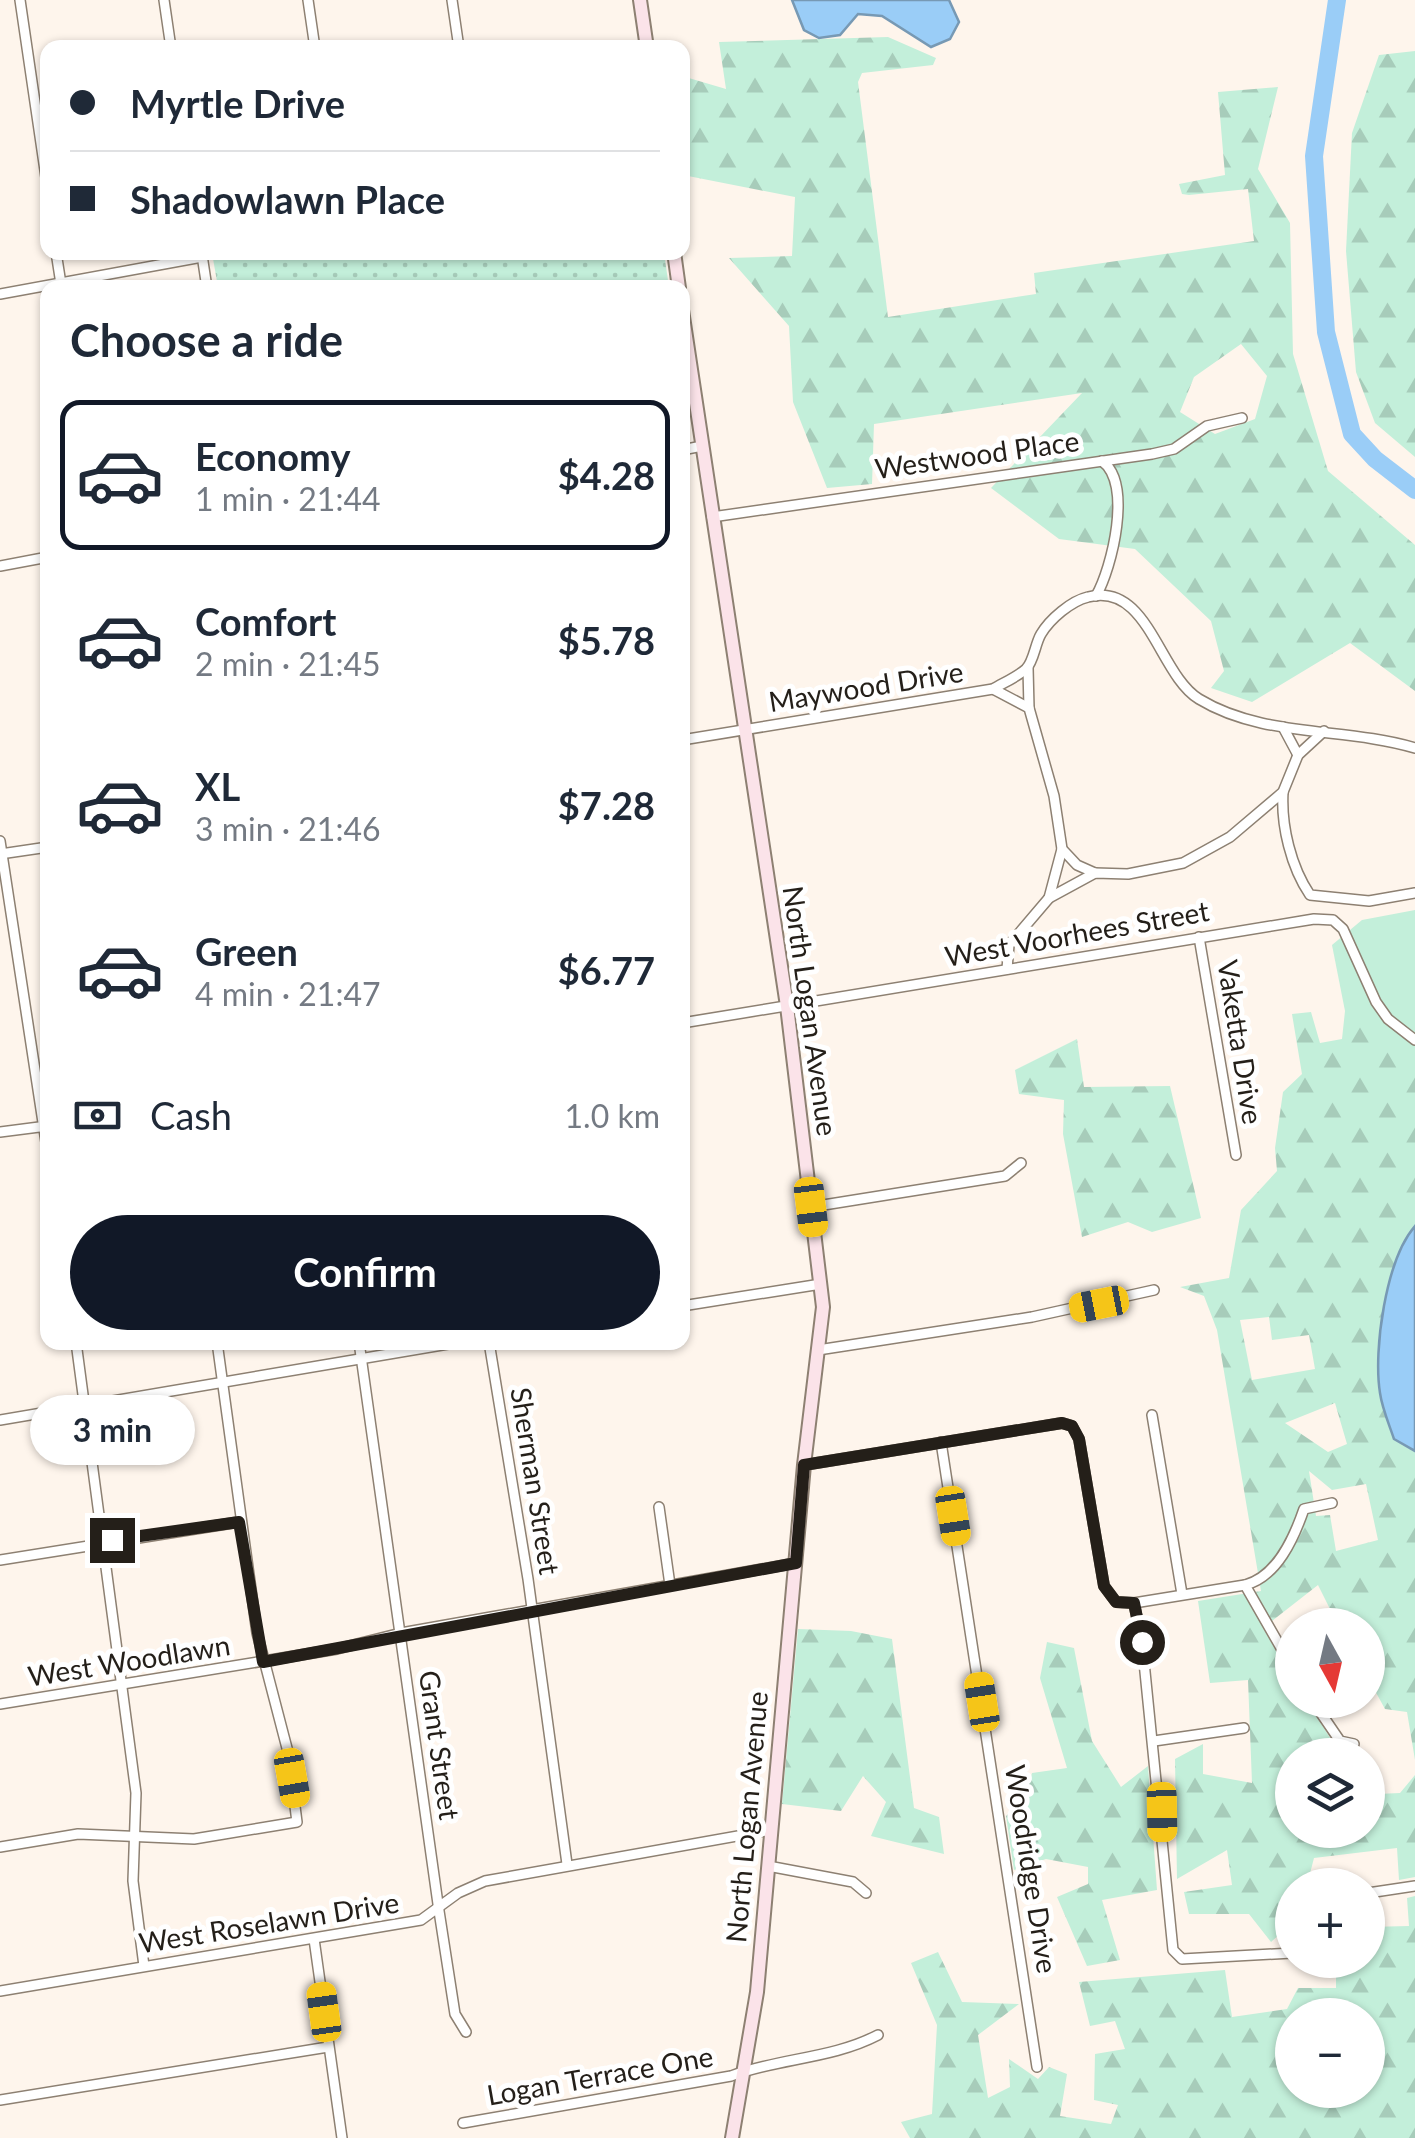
<!DOCTYPE html>
<meta charset="utf-8">
<style>
:root{--surface:#fff;--page:#f2f2f3;--text:#1f2937;--muted:#747a83;--line:#e0e1e3;--accent:#111827}
body{margin:0;font-family:Lato,sans-serif;background:var(--page);color:var(--text);height:100vh;display:flex;flex-direction:column;font-size:38px;white-space:nowrap}
*{box-sizing:border-box;margin:0}
p{font-size:32px;color:var(--muted)}
.icon{flex:none;width:55px;height:55px;fill:none;stroke:currentColor;stroke-width:2;stroke-linecap:round;stroke-linejoin:round}
.map{position:relative;flex:1;overflow:hidden}
.details{position:absolute;left:40px;top:280px;width:650px;height:1070px;display:flex;flex-direction:column;background:var(--surface);border-radius:20px;box-shadow:0 2px 8px #0004}
.details>*{flex:none}
.top-card{position:absolute;left:40px;top:40px;width:650px;height:220px;border-radius:20px;box-shadow:0 2px 8px #0004;display:grid;align-content:center;height:220px;padding:0 30px;background:var(--surface)}
.needle{width:65px;rotate:172deg}
.buttons{position:absolute;left:1275px;top:1608px;display:grid;gap:20px}
.buttons a{display:grid;place-items:center;width:110px;height:110px;border-radius:50%;background:var(--surface);box-shadow:0 2px 8px #0004;font-size:50px}
.end{position:absolute;width:45px;height:45px;margin:-22px;border:12px solid #241f19;background:#fff;box-shadow:0 0 0 5px #fff}
.from{border-radius:50%}
.bubble{position:absolute;height:70px;border-radius:35px;background:var(--surface);box-shadow:0 2px 8px #0004;font-size:32px;font-weight:700;line-height:70px;text-align:center}
.car{position:absolute;width:30px;height:60px;margin:-30px -15px;border-radius:12px;box-shadow:0 0 8px 2px #0007;background:linear-gradient(#f5c518 24%,#345 0 40%,#f5c518 0 76%,#345 0 86%,#f5c518 0)}
.top-card b{display:flex;align-items:center;gap:35px;height:95px;font-size:38px}
.top-card b+b{border-top:2px solid var(--line)}
.top-card i{width:25px;height:25px;background:var(--text)}
ul{padding:0;list-style:none}
li{display:flex;align-items:center;gap:30px;height:150px;margin:0 20px 15px;padding:0 10px;border:5px solid transparent;border-radius:20px}
li div{flex:1}
li b{display:block;font-size:38px}
li em{font-style:normal;font-weight:700}
li.current{border-color:var(--accent)}
li>.icon{width:90px;height:90px;stroke-width:1.5}
h2{padding:0 30px;font-size:45px;line-height:120px}
.pay{display:flex;align-items:center;gap:25px;height:110px;padding:0 30px;font-size:38px}
.pay p{margin-inline-start:auto}
.action{display:flex;gap:20px;margin-top:auto;padding:20px 30px}
.action a{flex:1;height:115px;border-radius:60px;background:var(--accent);color:#fff;font-size:40px;font-weight:700;line-height:115px;text-align:center}
.map>svg:first-child{display:block}
</style>
<div class="map">
<svg width="1415" height="2138" viewBox="0 0 1415 2138">
<defs>
<pattern id="forest-firs" width="22" height="20" patternUnits="userSpaceOnUse" patternTransform="scale(2.5)"><rect width="22" height="20" fill="#c3efda"/><path d="M5 1l3.5 6h-7zM16 11l3.5 6h-7z" fill="#a7ccba"/></pattern>
<pattern id="park-dots" width="8" height="8" patternUnits="userSpaceOnUse" patternTransform="scale(2.5)"><rect width="8" height="8" fill="#c3efda"/><path d="M2 2h.1M6 6h.1" fill="none" stroke="#a7ccba" stroke-width="1.8" stroke-linecap="round"/></pattern>
</defs>
<rect width="100%" height="100%" fill="#fef5ec"/>
<polygon fill="#c3efda" points="1415,910 1415,1066 1392,1057 1345,1011 1332,945 1362,920"/>
<g fill="url(#forest-firs)" fill-rule="evenodd">
<path d="M888,37l48,21 -3,7 -71,8 -4,9 30,235 148,-23 -2,-21 220,-32 -6,-52 -59,6 -7,-1 -3,-10 46,-9 -7,-83 60,-5 -20,82 32,54 3,131 35,117 87,74v146l-65,-48 -98,59 -41,-14 13,-17 -13,-50 -76,-72 -76,-10 -68,-51 91,-95 -208,31 -2,60 -45,4 -34,-86 -4,-76 -60,-68 63,-2 3,-59 -112,-22 -1,-99 44,13 -7,-47zM1241,344l26,32 -12,43 -40,15 -35,-22 14,-35z"/>
<polygon points="1415,51 1415,457 1375,423 1356,372 1346,251 1352,133 1379,55"/>
<path d="M1363,998l27,40 25,13v175l-19,32 -7,26 -9,110 14,44 21,13v309l-8,-48 -22,-3 -17,-31v-53h-40l5,-10 -15,-30 -55,43 29,50v22h14l35,55h-49v75h76v-48l9,12 23,-1 15,-18v102l-16,3 -2,-32 -83,10 -7,27h-15v38l-21,19 -22,-28h-60l-5,-22 48,-7 -5,-35 -50,29 -2,-120 28,-15v30l49,9 -4,-103 -38,3 -12,-82 63,-10 -44,-261 -13,-34 -24,-9 49,-9 12,-68 36,-39 -2,-23 8,-56 19,-18 -10,-60 19,-2 9,31 22,-4 3,-28zM1269,1317l3,23 37,-5 6,34 -63,11 -12,-60zM1335,1403l12,41 -19,8 -43,-29zM1309,1471l23,19 34,-6 12,56 -42,11 -6,-36 -14,1z"/>
<polygon points="1077,1039 1084,1087 1170,1086 1201,1218 1152,1232 1128,1222 1082,1237 1063,1134 1064,1100 1019,1094 1015,1070"/>
<polygon points="798,1629 851,1631 892,1639 914,1808 939,1817 944,1854 871,1836 886,1802 863,1776 841,1811 782,1804"/>
<polygon points="1047,1642 1074,1648 1092,1741 1121,1787 1148,1766 1157,1890 1102,1900 1120,1960 1087,1966 1057,1897 1088,1884 1088,1867 1046,1859 1014,1870 1006,1816 1025,1799 1032,1773 1067,1768 1040,1678"/>
<path d="M1415,1896v242h-505l-9,-16 31,-8 5,-89 -26,-62 27,-11 24,50 57,2 -41,31 10,63 22,-11 -1,-28 29,20 11,-12 18,7 -7,42 51,8 7,-19 -24,-5 1,-46 30,-5 -10,-28 -25,5 -11,-44 146,-12 7,47 55,-8 11,-21h38v-28h32v-33l41,-1 -2,-28zM1368,2015v75h-76v-75z"/>
</g>
<polygon fill="url(#park-dots)" points="212,253 664,253 669,287 218,287"/>
<g fill="#9acdf7" stroke="#7799b4" stroke-width="2.5">
<polygon points="792,0 949,0 959,22 950,39 931,47 882,16 858,14 840,35 819,38 804,30"/>
<path d="M1415,1226v225l-21,-12c-5,-15 -12,-31 -14,-46 -7,-43 6,-134 35,-167z"/>
</g>
<g fill="none" stroke-linecap="round" stroke-linejoin="round">
<polyline stroke="#9acdf7" stroke-width="18" points="1337,0 1314,156 1326,332 1352,434 1375,459 1415,490"/>
<g stroke="#8d8072" stroke-width="12">
<g id="street">
<polyline points="20,0 48,191"/>
<polyline points="164,0 171,48"/>
<polyline points="308,0 315,48"/>
<polyline points="452,0 459,48"/>
<polyline points="56,252 61,284"/>
<polyline points="202,255 207,288"/>
<polyline points="0,294 202,257"/>
<polyline points="682,450 702,446"/>
<polyline points="712,517 1152,454 1174,449 1207,426 1242,418"/>
<polyline points="0,566 48,557"/>
<path d="M1096,596c16,-28 37,-113 6,-135"/>
<polyline points="1028,668 1029,708"/>
<polyline points="993,689 1029,708 1054,796 1062,849 1077,865 1095,873"/>
<polyline points="1283,727 1298,755"/>
<path d="M682,740l311,-51c10,-6 24,-12 33,-20 8,-8 9,-25 15,-35 9,-15 30,-33 47,-37 60,-16 71,78 111,102 64,39 146,28 216,49"/>
<path d="M1283,792c-2,34 8,75 27,103l59,6 46,-8"/>
<polyline points="0,841 48,1155"/>
<polyline points="0,854 48,847"/>
<polyline points="1049,898 1062,849"/>
<polyline points="1199,937 1236,1155"/>
<polyline points="1007,969 1009,945 1049,898 1095,873 1128,874 1183,863 1230,837 1283,792 1298,755 1324,731"/>
<polyline points="682,1023 1314,919 1333,920 1343,929 1376,1002 1388,1019 1415,1040"/>
<polyline points="0,1132 47,1126"/>
<polyline points="811,1207 1005,1176 1021,1163"/>
<polyline points="682,1306 821,1284"/>
<polyline points="76,1342 136,1793 133,1881 144,1966"/>
<polyline points="359,1342 439,1911 455,2014 466,2032"/>
<polyline points="489,1342 528,1579 567,1864"/>
<polyline points="818,1350 1032,1317 1154,1290"/>
<polyline points="1152,1415 1182,1594"/>
<polyline points="0,1420 460,1342"/>
<polyline points="941,1442 1037,2067"/>
<polyline points="804,1465 1062,1423 1072,1426 1079,1439 1104,1586 1116,1602 1134,1603 1142,1642 1173,1950 1182,1959 1292,1953"/>
<polyline points="659,1507 670,1585"/>
<polyline points="0,1560 239,1522"/>
<path d="M1245,1585c32,-8 49,-47 59,-76l28,-6"/>
<polyline points="1134,1603 1245,1585 1292,1667"/>
<polyline points="1312,1700 1340,1741 1354,1744"/>
<polyline points="0,1704 337,1649 401,1633 796,1563"/>
<polyline points="1154,1741 1244,1728"/>
<polyline points="0,1847 78,1834 194,1839 297,1822 288,1752 257,1633 217,1342"/>
<polyline points="768,1866 853,1882 866,1893"/>
<polyline points="1368,1893 1415,1886"/>
<polyline points="314,1939 342,2138"/>
<polyline points="0,1991 421,1920 458,1893 485,1881 771,1830"/>
<polyline points="0,2100 328,2047"/>
<path d="M463,2123l268,-47c48,-18 101,-17 147,-41"/>
</g>
</g>
<g stroke="#8d8072" stroke-width="16">
<g id="secondary">
<polyline points="640,0 647,48"/>
<polyline points="674,252 679,288"/>
<polyline points="682,310 787,1006 823,1307 804,1465 757,1992 732,2138"/>
</g>
</g>
<use href="#street" stroke="#fff" stroke-width="9"/>
<use href="#secondary" stroke="#fbe3e9" stroke-width="12"/>
</g>
<g fill="none" stroke-linecap="round" stroke-linejoin="round">
<polyline stroke="#241f19" stroke-width="12" points="112,1540 239,1522 263,1662 796,1563 804,1465 1062,1423 1072,1426 1079,1439 1104,1586 1116,1602 1134,1603 1142,1642"/>
</g>
<g text-anchor="middle" stroke-width="10" stroke-linejoin="round" paint-order="stroke">
<g font-size="28" fill="#241f19" stroke="#fff">
<text transform="translate(977 455) rotate(-8)" y="10">Westwood Place</text>
<text transform="translate(866 687) rotate(-9)" y="10">Maywood Drive</text>
<text transform="translate(1077 934) rotate(-10)" y="10">West Voorhees Street</text>
<text transform="translate(810 1011) rotate(82)" y="10">North Logan Avenue</text>
<text transform="translate(1240 1042) rotate(81)" y="10">Vaketta Drive</text>
<text transform="translate(535 1481) rotate(81)" y="10">Sherman Street</text>
<text transform="translate(129 1661) rotate(-9)" y="10">West Woodlawn</text>
<text transform="translate(439 1745) rotate(82)" y="10">Grant Street</text>
<text transform="translate(747 1817) rotate(-85)" y="10">North Logan Avenue</text>
<text transform="translate(1031 1869) rotate(81)" y="10">Woodridge Drive</text>
<text transform="translate(269 1923) rotate(-9)" y="10">West Roselawn Drive</text>
<text transform="translate(600 2076) rotate(-10)" y="10">Logan Terrace One</text>
</g>
</g>
</svg>
<div class="buttons">
<a><svg class="needle" viewBox="-14 -14 28 28"><path d="M0-13l5 13h-10z" fill="#e53935"/><path d="M0 13l5-13h-10z" fill="#747a83"/></svg></a>
<a><svg class="icon" aria-label="layers" viewBox="0 0 24 24"><path d="M12 4l9 5-9 5-9-5zM3 14l9 5 9-5"/></svg></a>
<a>+</a>
<a>−</a>
</div>
<i class="end from" style="left:1142px;top:1642px"></i>
<i class="end" style="left:112px;top:1540px"></i>
<div class="bubble" style="left:30px;top:1395px;width:165px">3 min</div>
<i class="car" style="left:811px;top:1207px;rotate:173deg"></i>
<i class="car" style="left:1099px;top:1304px;rotate:259deg"></i>
<i class="car" style="left:953px;top:1516px;rotate:171deg"></i>
<i class="car" style="left:982px;top:1702px;rotate:351deg"></i>
<i class="car" style="left:292px;top:1778px;rotate:170deg"></i>
<i class="car" style="left:1162px;top:1812px;rotate:179deg"></i>
<i class="car" style="left:324px;top:2012px;rotate:352deg"></i>
<div class="top-card">
<b><i class="from"></i>Myrtle Drive</b>
<b><i></i>Shadowlawn Place</b>
</div>
<section class="details">
<h2>Choose a ride</h2>
<ul>
<li class="current"><svg class="icon" aria-label="car" viewBox="0 0 24 24"><path d="M5 17H2v-5l4-1 3-4h7l3 4 3 1v5h-3M9 17h6M6 11h13"/><circle cx="7" cy="17" r="2"/><circle cx="17" cy="17" r="2"/></svg><div><b>Economy</b><p>1 min · 21:44</p></div><em>$4.28</em></li>
<li><svg class="icon" aria-label="car" viewBox="0 0 24 24"><path d="M5 17H2v-5l4-1 3-4h7l3 4 3 1v5h-3M9 17h6M6 11h13"/><circle cx="7" cy="17" r="2"/><circle cx="17" cy="17" r="2"/></svg><div><b>Comfort</b><p>2 min · 21:45</p></div><em>$5.78</em></li>
<li><svg class="icon" aria-label="car" viewBox="0 0 24 24"><path d="M5 17H2v-5l4-1 3-4h7l3 4 3 1v5h-3M9 17h6M6 11h13"/><circle cx="7" cy="17" r="2"/><circle cx="17" cy="17" r="2"/></svg><div><b>XL</b><p>3 min · 21:46</p></div><em>$7.28</em></li>
<li><svg class="icon" aria-label="car" viewBox="0 0 24 24"><path d="M5 17H2v-5l4-1 3-4h7l3 4 3 1v5h-3M9 17h6M6 11h13"/><circle cx="7" cy="17" r="2"/><circle cx="17" cy="17" r="2"/></svg><div><b>Green</b><p>4 min · 21:47</p></div><em>$6.77</em></li>
</ul>
<div class="pay"><svg class="icon" aria-label="cash" viewBox="0 0 24 24"><path d="M3 7h18v10H3z"/><circle cx="12" cy="12" r="2"/></svg>Cash<p>1.0 km</p></div>
<div class="action"><a>Confirm</a></div>
</section>
</div>
